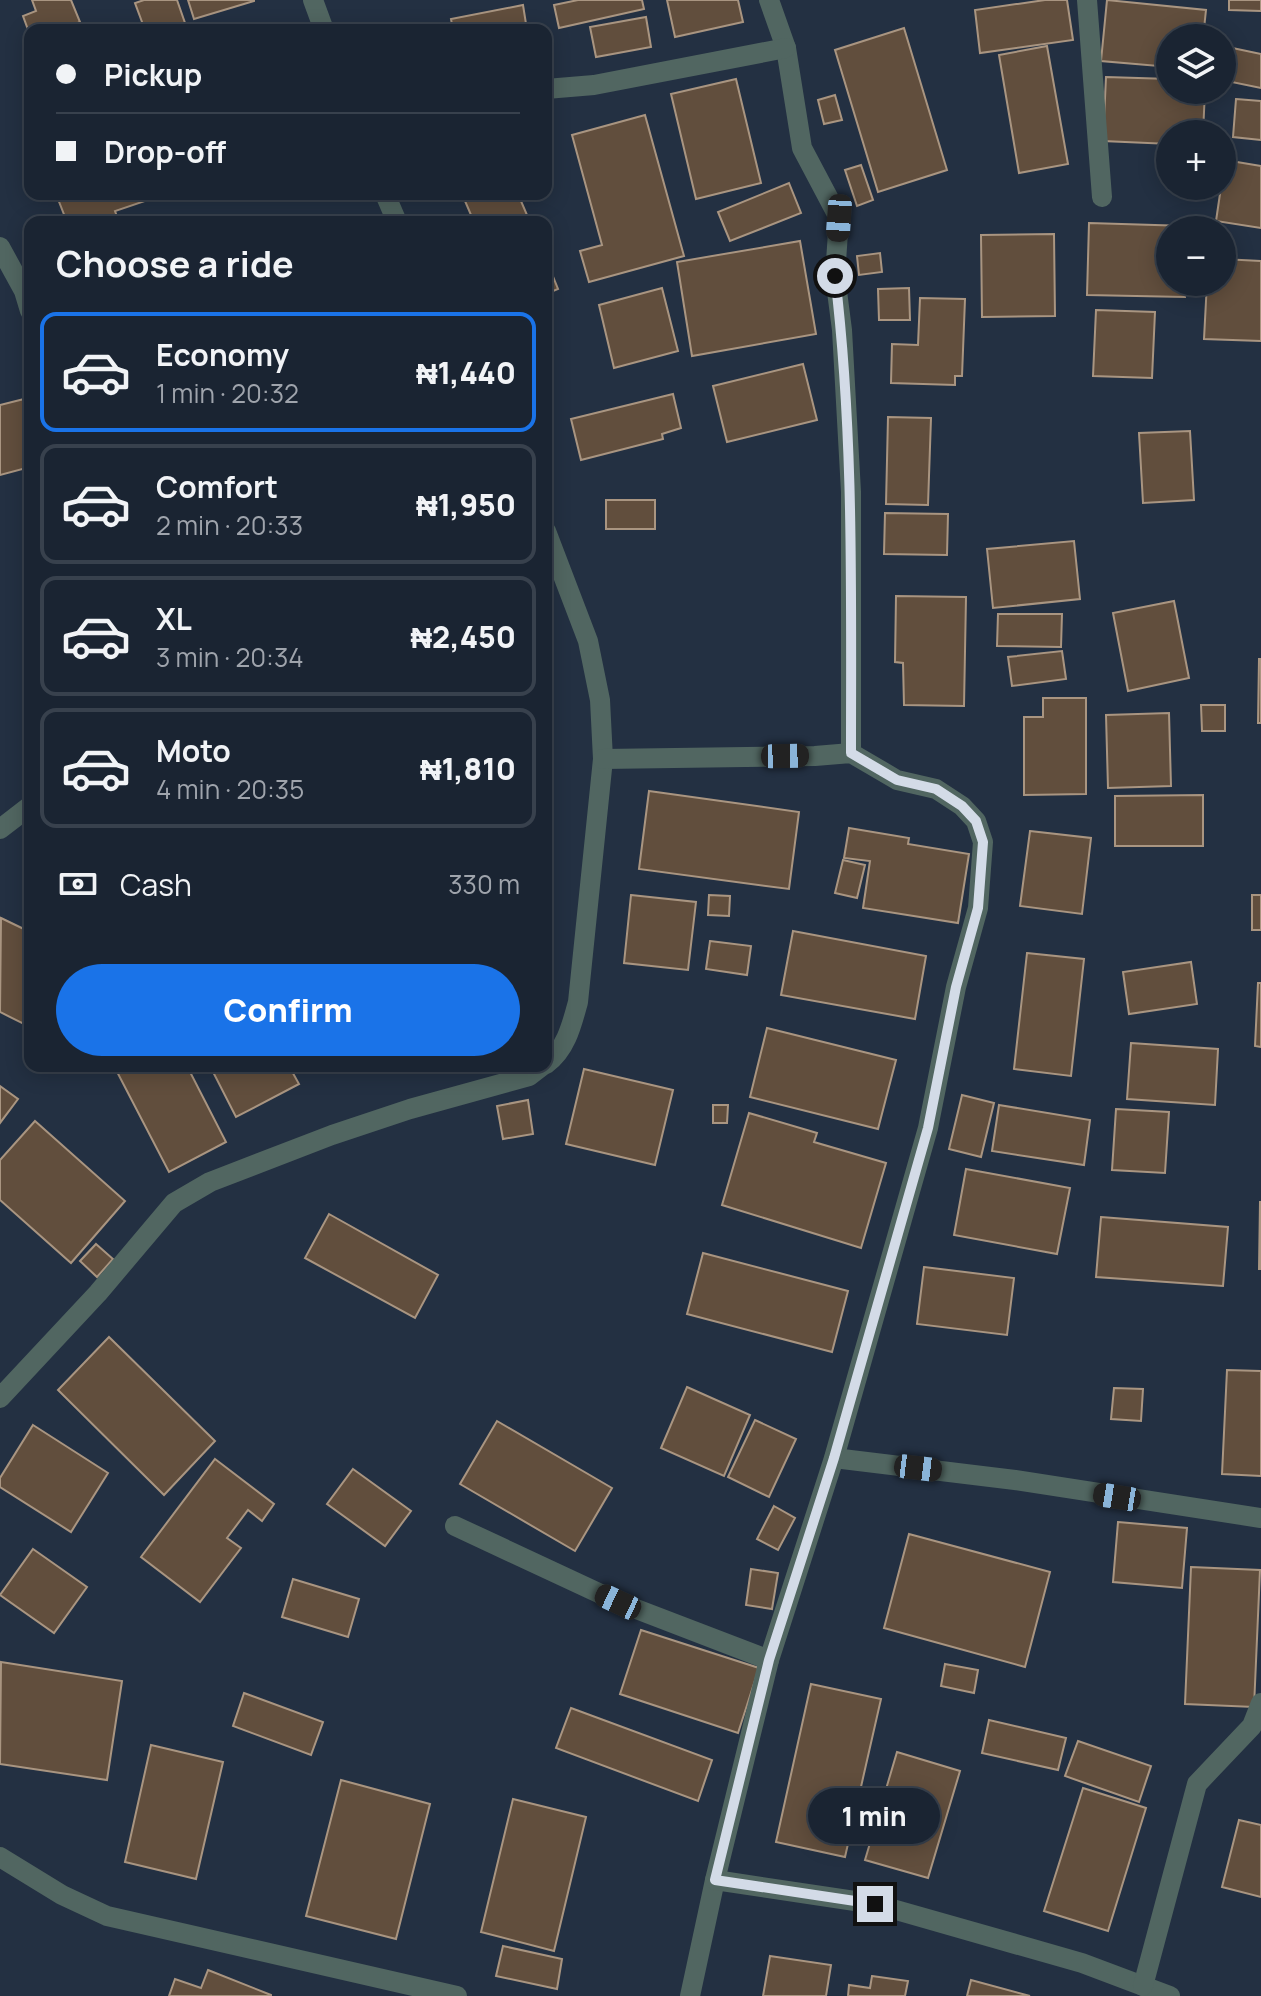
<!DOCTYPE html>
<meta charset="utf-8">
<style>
:root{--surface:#1a2432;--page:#232c3a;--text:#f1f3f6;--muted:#9fa4ac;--line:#38414d;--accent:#1a73e8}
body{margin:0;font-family:Manrope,sans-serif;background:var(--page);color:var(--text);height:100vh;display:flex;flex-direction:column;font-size:30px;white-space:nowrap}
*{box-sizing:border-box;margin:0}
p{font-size:26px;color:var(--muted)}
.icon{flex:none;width:44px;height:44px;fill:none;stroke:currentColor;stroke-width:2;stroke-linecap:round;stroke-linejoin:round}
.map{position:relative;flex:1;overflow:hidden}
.drawer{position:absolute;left:24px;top:216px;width:528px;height:856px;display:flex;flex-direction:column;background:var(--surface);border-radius:16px;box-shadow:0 4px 20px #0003,0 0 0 2px var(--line)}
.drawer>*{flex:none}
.hud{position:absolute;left:24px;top:24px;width:528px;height:176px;border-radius:16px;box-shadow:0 4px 20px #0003,0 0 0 2px var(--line);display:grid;align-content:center;height:176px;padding:0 32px;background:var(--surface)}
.tools{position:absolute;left:1156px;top:24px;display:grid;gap:16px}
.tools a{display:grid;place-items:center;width:80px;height:80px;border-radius:50%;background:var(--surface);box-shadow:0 4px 20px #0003,0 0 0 2px var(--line);font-size:40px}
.end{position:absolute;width:36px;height:36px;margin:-18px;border:10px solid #d3dbe7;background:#111;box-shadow:0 0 0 4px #111}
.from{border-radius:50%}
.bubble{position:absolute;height:56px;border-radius:28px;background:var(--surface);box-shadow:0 4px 20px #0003,0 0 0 2px var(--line);font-size:26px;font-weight:800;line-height:56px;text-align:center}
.car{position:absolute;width:24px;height:48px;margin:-24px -12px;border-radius:10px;box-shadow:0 0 6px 2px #0007;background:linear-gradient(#222 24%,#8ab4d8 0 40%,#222 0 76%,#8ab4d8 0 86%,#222 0)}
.hud b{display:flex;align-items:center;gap:28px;height:76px;font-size:30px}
.hud b+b{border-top:2px solid var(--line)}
.hud i{width:20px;height:20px;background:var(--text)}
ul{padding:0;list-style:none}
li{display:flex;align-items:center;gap:24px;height:120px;margin:0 16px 12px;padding:0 16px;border:4px solid var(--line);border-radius:16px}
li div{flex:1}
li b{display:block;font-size:30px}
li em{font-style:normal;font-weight:800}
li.current{border-color:var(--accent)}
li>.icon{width:72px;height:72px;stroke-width:1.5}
h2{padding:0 32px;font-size:36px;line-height:96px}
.pay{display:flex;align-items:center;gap:20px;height:88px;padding:0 32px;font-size:30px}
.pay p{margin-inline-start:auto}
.action{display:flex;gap:16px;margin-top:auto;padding:16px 32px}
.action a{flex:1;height:92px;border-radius:48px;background:var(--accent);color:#fff;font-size:32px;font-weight:800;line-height:92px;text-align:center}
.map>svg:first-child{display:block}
</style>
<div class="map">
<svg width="1261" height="1996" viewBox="0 0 1261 1996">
<rect width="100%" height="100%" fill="#233042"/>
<g fill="#614e3d" stroke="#a99581" stroke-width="2">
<polygon points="32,0 71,0 80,22 61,30 30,30 30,35 23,16 36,11"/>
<polygon points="144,0 177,0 185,23 165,30 145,30 135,3"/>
<polygon points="188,0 254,0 254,1 194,19"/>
<polygon points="578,0 642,0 644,9 559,28 554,5"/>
<polygon points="667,0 738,0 743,22 675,37"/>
<polygon points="1045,0 1067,0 1073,40 980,53 975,10"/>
<polygon points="1107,0 1206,10 1203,38 1170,38 1170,67 1101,61"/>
<polygon points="1229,0 1261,0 1261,11 1229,10"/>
<polygon points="523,5 527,30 453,30 451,19"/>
<polygon points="646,17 651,47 596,57 590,27"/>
<polygon points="904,28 947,170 878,192 835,50"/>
<polygon points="1047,46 1068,164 1019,173 999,55"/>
<polygon points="1223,46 1261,54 1261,88 1222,80"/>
<polygon points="1106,77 1170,79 1170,90 1205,90 1203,134 1170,134 1170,144 1103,141"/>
<polygon points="736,79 761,183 696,199 671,94"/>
<polygon points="835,95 842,120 824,124 818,100"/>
<polygon points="1236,99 1261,101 1261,140 1233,137"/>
<polygon points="645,115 684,256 589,282 580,251 602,245 572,135"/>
<polygon points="1225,160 1261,166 1261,228 1216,221"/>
<polygon points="861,165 873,200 857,206 845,170"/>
<polygon points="789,183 801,213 730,241 718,212"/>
<polygon points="56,194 149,194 151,199 115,211 119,222 98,222 97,218 85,222 67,222"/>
<polygon points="462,194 518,194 530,222 474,222"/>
<polygon points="1089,223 1187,226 1187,230 1170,230 1170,282 1185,282 1185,297 1087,295"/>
<polygon points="1054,234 1055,316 982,317 981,235"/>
<polygon points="800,241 816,334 692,356 677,262"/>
<polygon points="880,253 882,272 859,275 857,256"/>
<polygon points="546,259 558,289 546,294"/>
<polygon points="1222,259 1261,261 1261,341 1204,339 1207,282 1222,282"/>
<polygon points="662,288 678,351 614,368 599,305"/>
<polygon points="909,288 910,320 879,320 878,289"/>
<polygon points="920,298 965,299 962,376 955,376 955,385 891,383 892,344 918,345"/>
<polygon points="1096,310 1155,312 1152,378 1093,376"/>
<polygon points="803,364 817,420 727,442 713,386"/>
<polygon points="673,394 681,428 662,434 663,439 581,460 571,419"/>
<polygon points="24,399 30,422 30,467 0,475 0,405"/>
<polygon points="888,417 931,418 928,505 886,504"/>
<polygon points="1190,431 1194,500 1143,503 1139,433"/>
<rect x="606" y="500" width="49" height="29"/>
<polygon points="885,513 948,514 947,555 884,554"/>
<polygon points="1074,541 1080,599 993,608 987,549"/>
<polygon points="896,596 966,597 964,706 904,705 903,663 895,662"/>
<polygon points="1174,601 1189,678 1128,691 1113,613"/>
<polygon points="998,614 1062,614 1061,647 997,646"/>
<polygon points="1062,651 1066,679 1012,686 1008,657"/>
<polygon points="1259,659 1261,659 1261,723 1258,723"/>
<polygon points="1043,698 1086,698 1086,794 1024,795 1024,717 1043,717"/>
<polygon points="1201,705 1225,705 1225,731 1202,731"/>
<polygon points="1169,713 1171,786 1108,788 1106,715"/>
<polygon points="649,791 799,812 789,889 639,869"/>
<polygon points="1203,795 1203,846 1115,846 1115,796"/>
<polygon points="849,828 909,838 908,844 969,854 958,923 863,908 870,861 844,858"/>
<polygon points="1030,831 1091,838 1082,914 1020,906"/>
<polygon points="546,857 550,923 546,923"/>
<polygon points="843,860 865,865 857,898 835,893"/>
<polygon points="631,895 696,902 688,970 624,963"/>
<polygon points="709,895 730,896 729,916 708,915"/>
<rect x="1252" y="895" width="9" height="35"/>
<polygon points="1,918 30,932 30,1027 0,1012"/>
<polygon points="793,931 926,956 915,1019 781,995"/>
<polygon points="710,941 751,946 747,975 706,969"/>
<polygon points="1027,953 1084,959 1071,1076 1014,1069"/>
<polygon points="1191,962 1197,1004 1129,1014 1123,972"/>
<polygon points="1258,983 1261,983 1261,1047 1255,1046"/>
<polygon points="767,1028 896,1060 878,1129 750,1097"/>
<polygon points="1131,1043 1218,1049 1215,1105 1127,1099"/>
<polygon points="114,1066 187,1066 226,1142 169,1172"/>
<polygon points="210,1066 289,1066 299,1084 236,1117"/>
<polygon points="584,1069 673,1090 655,1165 566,1144"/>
<polygon points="0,1086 18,1099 0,1123"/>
<polygon points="962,1095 994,1103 981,1157 949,1149"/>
<polygon points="528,1100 533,1134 503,1139 497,1106"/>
<polygon points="713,1105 728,1105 727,1123 713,1123"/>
<polygon points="999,1105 1090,1120 1084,1165 992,1151"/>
<polygon points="1116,1109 1169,1112 1165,1173 1112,1170"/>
<polygon points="749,1113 817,1133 814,1142 886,1163 861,1248 722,1205"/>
<polygon points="35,1121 125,1201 71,1263 0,1200 0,1160"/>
<polygon points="966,1169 1070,1188 1057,1254 954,1235"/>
<polygon points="1260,1202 1261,1202 1261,1269 1259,1269"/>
<polygon points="329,1214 438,1275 415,1318 305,1258"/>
<polygon points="1101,1217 1228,1227 1223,1286 1096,1277"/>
<polygon points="96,1244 113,1259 97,1277 80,1261"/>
<polygon points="703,1253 848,1291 832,1352 687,1314"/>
<polygon points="924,1267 1014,1278 1007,1335 917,1324"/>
<polygon points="109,1337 215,1441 164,1495 58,1390"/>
<polygon points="1227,1370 1261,1371 1261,1476 1222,1474"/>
<polygon points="687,1387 750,1415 724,1476 661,1448"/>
<polygon points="1114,1388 1143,1389 1141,1421 1111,1419"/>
<polygon points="755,1420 796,1439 769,1497 728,1477"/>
<polygon points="497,1421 612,1488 575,1551 460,1484"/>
<polygon points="33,1425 108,1473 71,1532 0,1487 0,1478"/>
<polygon points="215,1459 274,1504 262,1521 248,1510 227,1538 241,1548 200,1602 141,1557"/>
<polygon points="353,1469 411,1511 385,1546 327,1504"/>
<polygon points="774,1506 795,1518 778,1550 757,1539"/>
<polygon points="1118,1522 1187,1528 1182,1588 1113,1582"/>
<polygon points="909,1534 1050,1572 1025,1667 884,1628"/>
<polygon points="33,1549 87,1587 54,1633 0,1595"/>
<polygon points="1191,1567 1260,1570 1254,1707 1185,1704"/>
<polygon points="751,1569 778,1573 772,1609 746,1605"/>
<polygon points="293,1579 359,1599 348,1637 282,1617"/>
<polygon points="641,1630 759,1668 738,1733 620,1694"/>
<polygon points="1,1662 122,1681 107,1780 0,1764"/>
<polygon points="945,1664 978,1670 974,1693 941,1686"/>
<polygon points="811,1684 881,1699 845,1857 776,1842"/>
<polygon points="244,1693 323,1722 311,1755 233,1726"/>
<polygon points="571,1708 712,1760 698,1801 556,1748"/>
<polygon points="989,1720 1066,1738 1058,1770 982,1753"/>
<polygon points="1078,1741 1151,1766 1139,1802 1065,1776"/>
<polygon points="151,1745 223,1762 196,1879 125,1862"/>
<polygon points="897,1752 960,1771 928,1878 865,1860"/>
<polygon points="341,1780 430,1804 396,1939 306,1916"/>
<polygon points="1083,1788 1146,1808 1108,1931 1044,1911"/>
<polygon points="513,1799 586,1817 554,1951 481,1932"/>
<polygon points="1239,1820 1261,1825 1261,1897 1222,1887"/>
<polygon points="503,1946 562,1959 557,1989 496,1976"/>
<polygon points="770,1956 831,1965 826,1996 763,1996"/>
<polygon points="208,1970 271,1995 271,1996 169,1996 175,1979 201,1988"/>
<polygon points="872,1976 908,1981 905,1996 848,1996 849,1985 870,1988"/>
<polygon points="971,1980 1030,1996 967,1996"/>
</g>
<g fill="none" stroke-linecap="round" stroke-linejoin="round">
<g stroke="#516661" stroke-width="20">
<polyline points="313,0 324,30"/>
<polyline points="769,0 786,48 802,148 839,218 835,276 842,330 851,492 851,753"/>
<polyline points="1087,0 1102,197"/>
<polyline points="546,89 594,85 786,48"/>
<polyline points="385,194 397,222"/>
<polyline points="0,247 24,291 30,311"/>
<path d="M546,531l42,110 12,59 3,59 -25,243c-6,22 -12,48 -32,62"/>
<polyline points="603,759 815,756 851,753 897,780 936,789 962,806 976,821 983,842 978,908 956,987 928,1128 834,1458 769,1660 715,1880 690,1996"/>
<polyline points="0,829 30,806"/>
<polyline points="0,1398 98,1293 174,1203 210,1182 332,1135 410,1109 529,1076 542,1066"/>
<polyline points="834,1458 1015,1480 1261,1518"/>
<polyline points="455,1526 618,1602 769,1660"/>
<polyline points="0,1857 62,1895 107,1916 457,1996"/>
<polyline points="715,1880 875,1904 1082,1963 1170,1996"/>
<polyline points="1143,1986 1197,1784 1252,1726 1261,1703"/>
</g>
</g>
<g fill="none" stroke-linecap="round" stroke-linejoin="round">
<path stroke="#d3dbe7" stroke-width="10" d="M835,276c19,158 16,317 16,477l46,27 39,9 26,17 14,15 7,21 -5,66 -22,79 -28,141 -94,330 -65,202 -54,220 160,24"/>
</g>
</svg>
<div class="tools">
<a><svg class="icon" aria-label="layers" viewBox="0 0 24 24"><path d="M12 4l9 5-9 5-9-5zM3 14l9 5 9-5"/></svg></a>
<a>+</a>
<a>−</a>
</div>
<i class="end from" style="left:835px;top:276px"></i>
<i class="end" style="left:875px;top:1904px"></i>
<div class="bubble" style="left:808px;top:1788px;width:132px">1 min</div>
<i class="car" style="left:839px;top:218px;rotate:184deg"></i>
<i class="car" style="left:785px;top:756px;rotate:89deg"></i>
<i class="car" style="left:918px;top:1468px;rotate:97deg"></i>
<i class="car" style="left:1117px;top:1497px;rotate:279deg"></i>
<i class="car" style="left:618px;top:1602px;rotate:295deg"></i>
<div class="hud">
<b><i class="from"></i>Pickup</b>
<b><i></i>Drop-off</b>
</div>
<section class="drawer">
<h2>Choose a ride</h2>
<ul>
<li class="current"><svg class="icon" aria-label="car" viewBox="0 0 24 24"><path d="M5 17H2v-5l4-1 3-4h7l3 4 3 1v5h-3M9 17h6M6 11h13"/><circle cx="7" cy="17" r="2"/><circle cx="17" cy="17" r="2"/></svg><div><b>Economy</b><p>1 min · 20:32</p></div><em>₦1,440</em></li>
<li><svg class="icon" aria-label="car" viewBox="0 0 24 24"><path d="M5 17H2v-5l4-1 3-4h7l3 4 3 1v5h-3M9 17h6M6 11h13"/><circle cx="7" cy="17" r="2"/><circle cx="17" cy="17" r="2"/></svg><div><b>Comfort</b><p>2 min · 20:33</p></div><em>₦1,950</em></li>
<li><svg class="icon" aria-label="car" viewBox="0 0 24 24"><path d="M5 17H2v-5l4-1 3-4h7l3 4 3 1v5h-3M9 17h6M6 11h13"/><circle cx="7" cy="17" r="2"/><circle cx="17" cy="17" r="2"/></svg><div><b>XL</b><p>3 min · 20:34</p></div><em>₦2,450</em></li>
<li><svg class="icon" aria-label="car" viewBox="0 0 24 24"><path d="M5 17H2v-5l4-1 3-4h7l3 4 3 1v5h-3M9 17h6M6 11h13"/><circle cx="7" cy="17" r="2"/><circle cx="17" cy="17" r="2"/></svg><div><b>Moto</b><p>4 min · 20:35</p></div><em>₦1,810</em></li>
</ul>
<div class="pay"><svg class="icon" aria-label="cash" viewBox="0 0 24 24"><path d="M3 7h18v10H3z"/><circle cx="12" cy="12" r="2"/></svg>Cash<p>330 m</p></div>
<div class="action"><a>Confirm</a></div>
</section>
</div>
